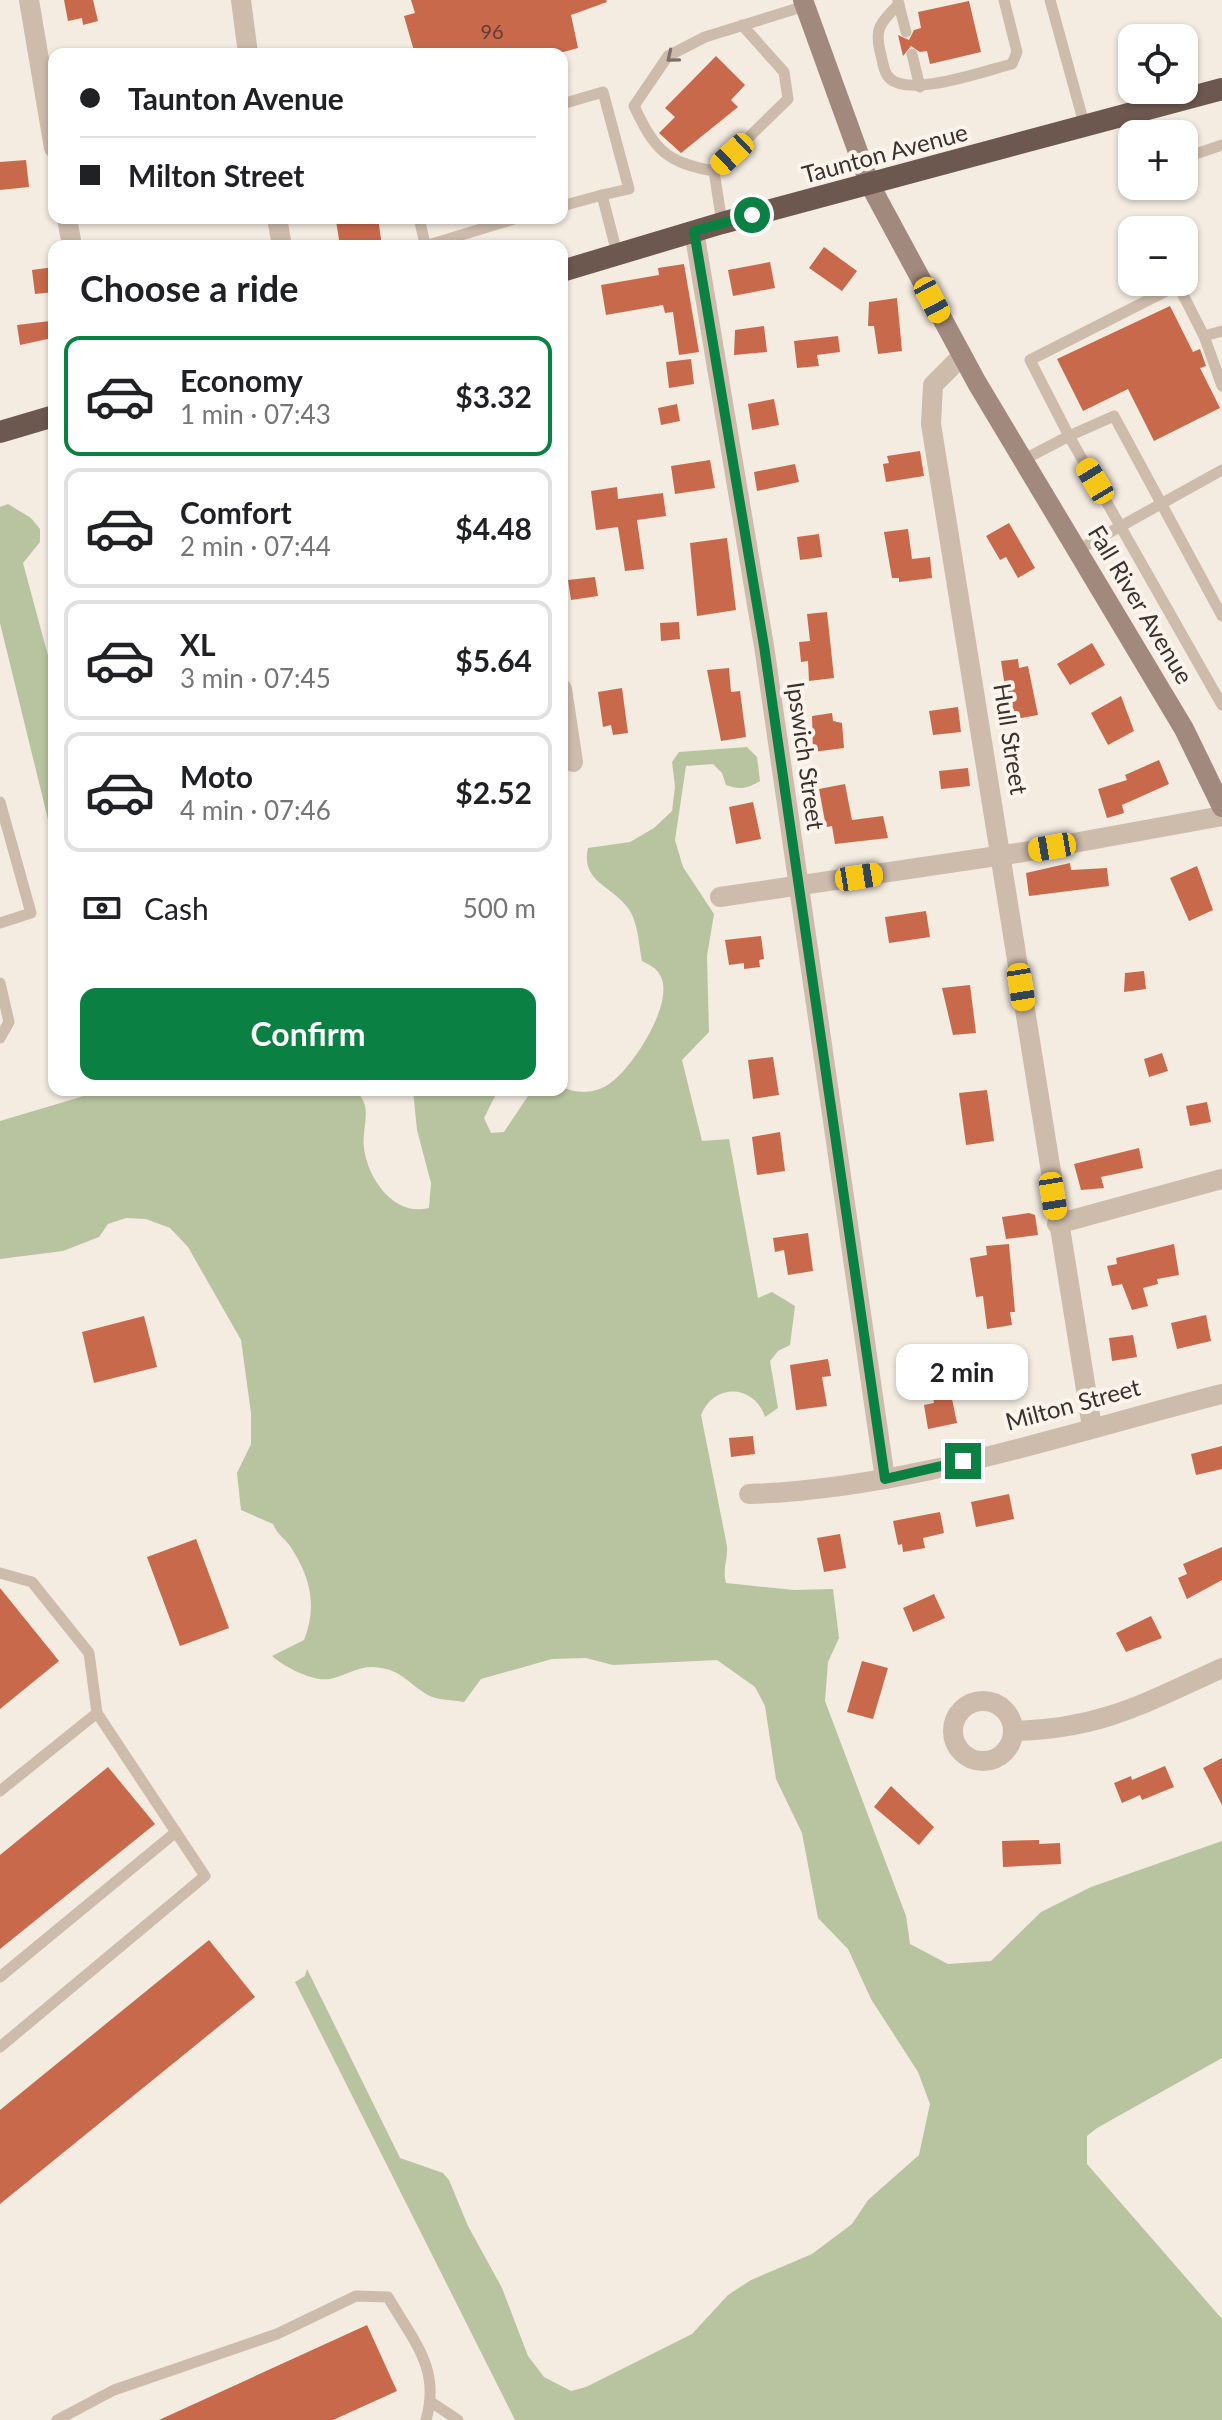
<!DOCTYPE html>
<meta charset="utf-8">
<style>
:root{--surface:#fff;--page:#f6f6f6;--text:#202124;--muted:#757577;--line:#e0e0e0;--accent:#0b8043}
body{margin:0;font-family:Lato,sans-serif;background:var(--page);color:var(--text);height:100vh;display:flex;flex-direction:column;font-size:30px;white-space:nowrap}
*{box-sizing:border-box;margin:0}
p{font-size:26px;color:var(--muted)}
.icon{flex:none;width:44px;height:44px;fill:none;stroke:currentColor;stroke-width:2;stroke-linecap:round;stroke-linejoin:round}
.map{position:relative;flex:1;overflow:hidden}
.sheet{position:absolute;left:48px;top:240px;width:520px;height:856px;display:flex;flex-direction:column;background:var(--surface);border-radius:16px;box-shadow:0 2px 6px #0004}
.sheet>*{flex:none}
.banner{position:absolute;left:48px;top:48px;width:520px;height:176px;border-radius:16px;box-shadow:0 2px 6px #0004;display:grid;align-content:center;height:176px;padding:0 32px;background:var(--surface)}
.fabs{position:absolute;left:1118px;top:24px;display:grid;gap:16px}
.fabs a{display:grid;place-items:center;width:80px;height:80px;border-radius:16px;background:var(--surface);box-shadow:0 2px 6px #0004;font-size:40px}
.end{position:absolute;width:36px;height:36px;margin:-18px;border:10px solid #0b8043;background:#fff;box-shadow:0 0 0 4px #fff}
.from{border-radius:50%}
.bubble{position:absolute;height:56px;border-radius:16px;background:var(--surface);box-shadow:0 2px 6px #0004;font-size:26px;font-weight:700;line-height:56px;text-align:center}
.car{position:absolute;width:24px;height:48px;margin:-24px -12px;border-radius:10px;box-shadow:0 0 6px 2px #0007;background:linear-gradient(#f5c518 24%,#345 0 40%,#f5c518 0 76%,#345 0 86%,#f5c518 0)}
.banner b{display:flex;align-items:center;gap:28px;height:76px;font-size:30px}
.banner b+b{border-top:2px solid var(--line)}
.banner i{width:20px;height:20px;background:var(--text)}
ul{padding:0;list-style:none}
li{display:flex;align-items:center;gap:24px;height:120px;margin:0 16px 12px;padding:0 16px;border:4px solid var(--line);border-radius:16px}
li div{flex:1}
li b{display:block;font-size:30px}
li em{font-style:normal;font-weight:700}
li.on{border-color:var(--accent)}
li>.icon{width:72px;height:72px;stroke-width:1.5}
h2{padding:0 32px;font-size:36px;line-height:96px}
.pay{display:flex;align-items:center;gap:20px;height:88px;padding:0 32px;font-size:30px}
.pay p{margin-inline-start:auto}
.primary-button{display:flex;gap:16px;margin-top:auto;padding:16px 32px}
.primary-button a{flex:1;height:92px;border-radius:16px;background:var(--accent);color:#fff;font-size:32px;font-weight:700;line-height:92px;text-align:center}
.map>svg:first-child{display:block}
</style>
<div class="map">
<svg width="1222" height="2420" viewBox="0 0 1222 2420">
<rect width="100%" height="100%" fill="#f4ebe1"/>
<g fill="#b8c4a0">
<polygon points="8,504 31,518 40,529 40,542 23,563 54,678 54,844 0,623 0,507"/>
<path d="M747,747l10,10 3,24c-13,8 -20,9 -34,4l-4,-12 -9,-9 -27,2 -11,74 8,27 31,47 -7,42 2,76 -27,28 20,81 27,-2 29,159 14,-6 23,14 -5,39 -12,6 -8,10 8,47 -13,9c-11,-33 -51,-34 -64,-2l26,131c1,14 -5,23 -1,37l68,7 39,-1 6,49 -11,24 -3,39 81,215 4,28 38,20 43,-3 50,-49 50,-25 131,-46v217l-125,70 -10,8v28l135,155v101h-707l-220,-438 10,-6 2,-7 93,189 43,15 6,7 19,46 34,62 26,68 16,21 27,14 15,-4 106,-53 36,-39 23,-15 61,-26 40,-30 16,-24 51,-45 11,-51 -12,-32 -47,-73 -23,-50 -30,-31 -16,-85 -26,-54 -11,-73 -10,-19 -38,-27 -104,5 -27,-7 -34,1 -71,20 -17,23c-11,-2 -27,-2 -36,-7 -18,-10 -26,-24 -47,-27 -20,-4 -29,5 -47,10 -18,6 -48,-10 -62,-22l32,-16c13,-33 7,-61 -12,-91 -6,-10 -14,-13 -19,-25l-32,-14 -4,-37 14,-29v-31l-10,-73 -53,-93 -18,-19 -24,-9 -20,-1 -18,6 -9,13 -36,14 -63,8v-138l104,-31h250c21,15 7,37 10,58 4,32 31,69 65,60l2,-25 -14,-53 -4,-40h85l-14,28 7,15 13,-1 28,-42h30v-3c16,7 32,7 47,-3 23,-15 65,-80 52,-107 -4,-9 -11,-12 -19,-16 -3,-15 -4,-37 -12,-50 -15,-25 -50,-28 -42,-63l42,-6 24,-14 18,-17 3,-24 -3,-25 7,-10z"/>
</g>
<g fill="#c8694b">
<polygon points="64,0 93,0 98,21 83,25 82,18 68,21"/>
<polygon points="411,0 606,0 607,2 571,15 578,48 556,54 427,54 426,48 414,51 404,16 415,13"/>
<polygon points="969,1 981,52 930,64 927,51 920,52 911,46 903,56 898,35 909,40 914,30 921,28 918,12"/>
<polygon points="716,56 745,85 731,100 738,107 681,153 659,133 675,117 665,108"/>
<polygon points="26,160 29,187 0,190 0,162"/>
<polygon points="353,218 378,218 382,246 340,246 336,221"/>
<polygon points="824,247 857,271 842,291 809,268"/>
<polygon points="770,262 775,288 733,296 728,270"/>
<polygon points="684,264 699,352 679,355 673,312 665,313 663,305 606,315 601,285 659,275 658,268"/>
<polygon points="54,267 54,292 35,294 32,270"/>
<polygon points="897,298 902,351 878,354 874,326 868,326 869,302"/>
<polygon points="1170,306 1193,352 1200,349 1206,366 1200,368 1220,408 1154,441 1128,389 1083,411 1057,359"/>
<polygon points="50,321 52,338 20,345 17,325"/>
<polygon points="764,326 767,352 734,355 735,330"/>
<polygon points="838,336 840,352 817,355 819,366 797,368 794,341"/>
<polygon points="691,359 694,384 669,388 666,362"/>
<polygon points="774,399 779,425 752,430 748,404"/>
<polygon points="677,404 680,421 661,425 658,408"/>
<polygon points="920,451 924,476 886,482 883,464 889,463 887,456"/>
<polygon points="710,460 715,488 675,494 671,466"/>
<polygon points="795,464 799,482 757,491 754,472"/>
<polygon points="617,487 618,499 663,493 666,516 637,520 644,569 625,571 618,527 596,530 591,491"/>
<polygon points="1009,523 1035,568 1018,578 1006,557 1000,560 986,536"/>
<polygon points="908,529 912,559 930,557 932,578 899,582 899,578 892,578 884,532"/>
<polygon points="819,534 822,557 800,560 797,537"/>
<polygon points="727,538 736,610 697,616 690,543"/>
<polygon points="595,577 598,596 571,600 568,580"/>
<polygon points="827,612 834,678 809,681 808,661 801,662 799,642 810,641 807,614"/>
<polygon points="679,622 680,639 661,641 660,623"/>
<polygon points="1092,643 1105,665 1070,685 1057,664"/>
<polygon points="1018,659 1019,668 1028,666 1038,715 1010,720 1001,661"/>
<polygon points="729,668 731,692 740,691 746,737 721,741 707,670"/>
<polygon points="622,688 628,733 613,735 611,725 603,727 598,692"/>
<polygon points="1121,696 1134,731 1108,745 1091,713"/>
<polygon points="958,707 961,732 933,735 929,711"/>
<polygon points="832,713 833,721 842,723 844,748 813,752 812,716"/>
<polygon points="1159,760 1169,784 1122,805 1124,813 1107,818 1098,789 1127,780 1125,775"/>
<polygon points="968,768 970,786 941,789 939,771"/>
<polygon points="845,784 852,820 883,816 888,838 835,844 832,826 826,827 819,789"/>
<polygon points="753,802 761,839 736,844 729,807"/>
<polygon points="1070,863 1071,870 1107,868 1109,886 1029,896 1026,873"/>
<polygon points="1197,866 1213,910 1189,921 1170,878"/>
<polygon points="926,911 930,937 889,943 885,917"/>
<polygon points="761,936 764,959 759,960 760,967 744,969 744,963 729,965 725,940"/>
<polygon points="1144,971 1146,989 1124,992 1125,973"/>
<polygon points="970,985 976,1033 953,1035 942,988"/>
<polygon points="1162,1053 1168,1071 1149,1077 1144,1059"/>
<polygon points="773,1057 779,1095 753,1099 748,1060"/>
<polygon points="987,1090 994,1141 966,1145 959,1093"/>
<polygon points="1207,1102 1211,1122 1190,1126 1186,1106"/>
<polygon points="780,1132 785,1171 757,1175 752,1137"/>
<polygon points="1139,1148 1143,1168 1101,1177 1104,1188 1081,1190 1074,1164"/>
<polygon points="1029,1213 1035,1215 1038,1235 1006,1239 1002,1217"/>
<polygon points="808,1233 813,1271 788,1275 784,1250 775,1252 773,1238"/>
<polygon points="1009,1244 1015,1312 1010,1312 1012,1325 987,1329 983,1296 976,1297 970,1258 987,1255 986,1246"/>
<polygon points="1174,1244 1179,1275 1157,1279 1158,1284 1143,1288 1148,1306 1132,1310 1122,1284 1112,1286 1107,1266 1117,1264 1116,1258"/>
<polygon points="1206,1315 1211,1341 1177,1349 1171,1323"/>
<polygon points="144,1316 157,1367 94,1383 82,1332"/>
<polygon points="1133,1335 1137,1357 1112,1361 1109,1338"/>
<polygon points="828,1359 831,1376 822,1377 827,1406 796,1410 790,1365"/>
<polygon points="942,1370 946,1370 957,1423 928,1429 924,1405 934,1403 928,1373"/>
<polygon points="753,1436 755,1454 731,1457 729,1438"/>
<polygon points="1222,1446 1222,1469 1196,1475 1191,1454"/>
<polygon points="1009,1494 1014,1519 976,1527 971,1502"/>
<polygon points="940,1512 944,1533 923,1538 925,1548 903,1552 902,1544 898,1545 893,1521"/>
<polygon points="840,1534 846,1568 824,1572 817,1538"/>
<polygon points="196,1539 229,1628 180,1646 147,1557"/>
<polygon points="1222,1547 1222,1580 1187,1599 1178,1578 1187,1574 1183,1564"/>
<polygon points="0,1588 59,1661 0,1709"/>
<polygon points="934,1594 945,1618 913,1632 903,1608"/>
<polygon points="1151,1616 1162,1638 1126,1652 1116,1633"/>
<polygon points="862,1661 888,1668 873,1719 847,1712"/>
<polygon points="1222,1758 1222,1805 1203,1768"/>
<polygon points="1165,1766 1174,1787 1142,1800 1140,1795 1122,1803 1114,1783 1131,1776 1132,1780"/>
<polygon points="108,1767 155,1824 0,1949 0,1855"/>
<polygon points="891,1786 934,1827 919,1845 874,1807"/>
<polygon points="1039,1840 1039,1844 1060,1843 1061,1864 1003,1867 1002,1841"/>
<polygon points="209,1940 255,1997 0,2204 0,2110"/>
<polygon points="367,2325 397,2391 333,2420 159,2420"/>
</g>
<g fill="none" stroke-linecap="round" stroke-linejoin="round">
<g stroke="#cdbbac" stroke-width="11">
<polyline points="1050,0 1085,127"/>
<polyline points="898,1 906,32"/>
<path d="M899,4c-17,17 -25,24 -19,47 2,7 3,18 7,24 16,26 100,-5 125,-11l5,-12 -13,-52"/>
<polyline points="912,54 920,87"/>
<polyline points="562,104 603,92 629,189 602,195"/>
<polyline points="1129,114 1137,134"/>
<polyline points="1184,158 1222,145"/>
<path d="M714,171c-49,-9 -59,-21 -80,-65l34,-50 37,-19 100,-31"/>
<polyline points="714,171 788,99 784,72 742,25"/>
<polyline points="714,171 722,223"/>
<polyline points="562,206 602,195 617,253"/>
<polyline points="419,218 425,244"/>
<polyline points="425,246 517,218"/>
<polyline points="1204,336 1222,331"/>
<polyline points="1222,386 1204,336 1178,285 1030,360 1069,436 1114,416 1222,616"/>
<polyline points="1023,460 1069,436 1222,705"/>
<polyline points="1078,550 1222,470"/>
<polyline points="0,802 31,913 0,923"/>
<polyline points="0,983 9,1022 0,1038"/>
<polyline points="0,1573 32,1582 89,1653 97,1713"/>
<polyline points="0,1791 97,1713 205,1876 0,2047"/>
<polyline points="0,1977 176,1832"/>
<polyline points="431,2402 458,2420"/>
<path d="M57,2420l57,-30 163,-56 79,-38 32,1c25,44 53,71 38,123"/>
</g>
<g stroke="#cdbbac" stroke-width="20">
<polyline points="29,0 54,148"/>
<polyline points="241,0 248,54"/>
<polyline points="67,218 72,246"/>
<polyline points="277,218 282,246"/>
<polyline points="694,231 764,646 885,1479"/>
<polyline points="962,356 933,385 931,424 1092,1427"/>
<polyline points="562,689 573,762"/>
<polyline points="720,897 1024,852 1222,816"/>
<polyline points="1057,1224 1222,1179"/>
<path d="M749,1494c160,-5 318,-61 473,-100"/>
<circle cx="983" cy="1731" r="30"/>
<path d="M1014,1731c87,-2 131,-28 208,-63"/>
</g>
<polyline stroke="#a18a7d" stroke-width="20" points="803,0 870,185 977,383 1184,729 1222,807"/>
<g stroke="#6c584f" stroke-width="22">
<polyline points="562,271 722,223 1222,89"/>
<polyline points="0,432 54,416"/>
</g>
</g>
<defs><path id="oneway-chevron" d="M-2-3.5L2.5 0L-2 3.5" fill="none" stroke-width="1.6" stroke-linecap="round" stroke-linejoin="round" transform="scale(2)"/></defs>
<use stroke="#7d6f65" href="#oneway-chevron" transform="translate(672 57) rotate(141)"/>
<g fill="none" stroke-linecap="round" stroke-linejoin="round">
<polyline stroke="#0b8043" stroke-width="10" points="752,215 694,231 764,646 885,1479 963,1461"/>
</g>
<g text-anchor="middle" stroke-width="8" stroke-linejoin="round" paint-order="stroke">
<g font-size="20" fill="#5e3e33">
<text x="492" y="39">96</text>
</g>
<g font-size="24" fill="#3b302b" stroke="#fbf5ee">
<text transform="translate(885 154) rotate(-15)" y="8">Taunton Avenue</text>
<text transform="translate(1140 605) rotate(59)" y="8">Fall River Avenue</text>
<text transform="translate(1010 739) rotate(81)" y="8">Hull Street</text>
<text transform="translate(805 756) rotate(82)" y="8">Ipswich Street</text>
<text transform="translate(1073 1405) rotate(-15)" y="8">Milton Street</text>
</g>
</g>
</svg>
<div class="fabs">
<a><svg class="icon" aria-label="locate" viewBox="0 0 24 24"><circle cx="12" cy="12" r="6"/><path d="M12 2v4M12 18v4M2 12h4M18 12h4"/></svg></a>
<a>+</a>
<a>−</a>
</div>
<i class="end from" style="left:752px;top:215px"></i>
<i class="end" style="left:963px;top:1461px"></i>
<div class="bubble" style="left:896px;top:1344px;width:132px">2 min</div>
<i class="car" style="left:732px;top:154px;rotate:227deg"></i>
<i class="car" style="left:932px;top:300px;rotate:152deg"></i>
<i class="car" style="left:1095px;top:481px;rotate:329deg"></i>
<i class="car" style="left:1052px;top:847px;rotate:260deg"></i>
<i class="car" style="left:859px;top:877px;rotate:81deg"></i>
<i class="car" style="left:1021px;top:987px;rotate:171deg"></i>
<i class="car" style="left:1053px;top:1196px;rotate:171deg"></i>
<div class="banner">
<b><i class="from"></i>Taunton Avenue</b>
<b><i></i>Milton Street</b>
</div>
<section class="sheet">
<h2>Choose a ride</h2>
<ul>
<li class="on"><svg class="icon" aria-label="car" viewBox="0 0 24 24"><path d="M5 17H2v-5l4-1 3-4h7l3 4 3 1v5h-3M9 17h6M6 11h13"/><circle cx="7" cy="17" r="2"/><circle cx="17" cy="17" r="2"/></svg><div><b>Economy</b><p>1 min · 07:43</p></div><em>$3.32</em></li>
<li><svg class="icon" aria-label="car" viewBox="0 0 24 24"><path d="M5 17H2v-5l4-1 3-4h7l3 4 3 1v5h-3M9 17h6M6 11h13"/><circle cx="7" cy="17" r="2"/><circle cx="17" cy="17" r="2"/></svg><div><b>Comfort</b><p>2 min · 07:44</p></div><em>$4.48</em></li>
<li><svg class="icon" aria-label="car" viewBox="0 0 24 24"><path d="M5 17H2v-5l4-1 3-4h7l3 4 3 1v5h-3M9 17h6M6 11h13"/><circle cx="7" cy="17" r="2"/><circle cx="17" cy="17" r="2"/></svg><div><b>XL</b><p>3 min · 07:45</p></div><em>$5.64</em></li>
<li><svg class="icon" aria-label="car" viewBox="0 0 24 24"><path d="M5 17H2v-5l4-1 3-4h7l3 4 3 1v5h-3M9 17h6M6 11h13"/><circle cx="7" cy="17" r="2"/><circle cx="17" cy="17" r="2"/></svg><div><b>Moto</b><p>4 min · 07:46</p></div><em>$2.52</em></li>
</ul>
<div class="pay"><svg class="icon" aria-label="cash" viewBox="0 0 24 24"><path d="M3 7h18v10H3z"/><circle cx="12" cy="12" r="2"/></svg>Cash<p>500 m</p></div>
<div class="primary-button"><a>Confirm</a></div>
</section>
</div>
